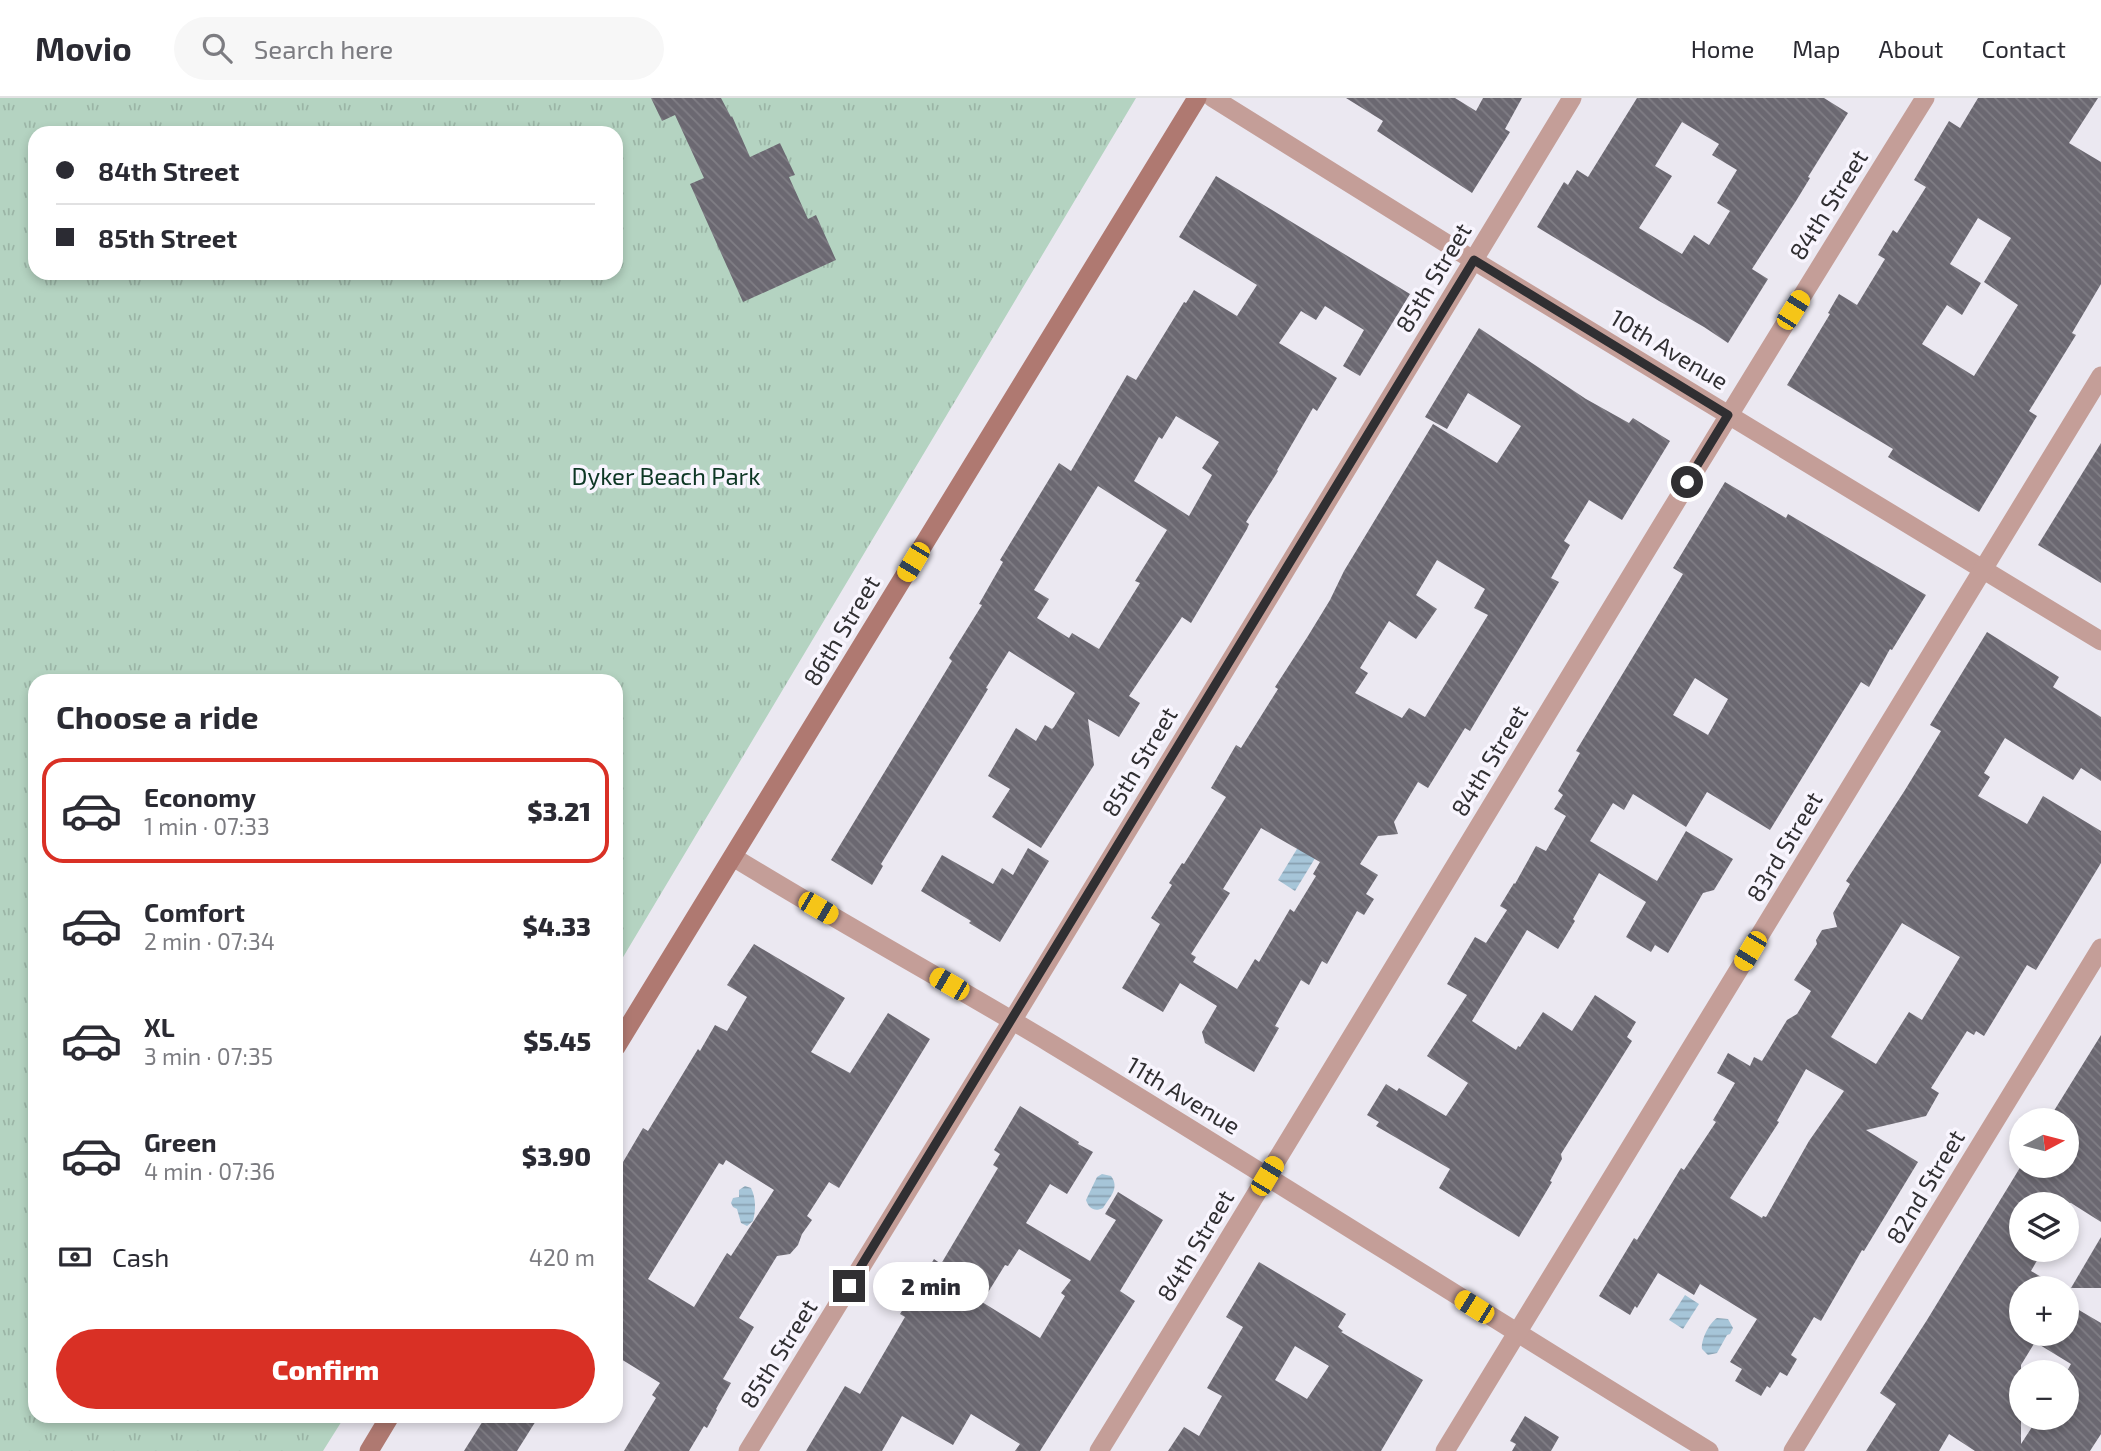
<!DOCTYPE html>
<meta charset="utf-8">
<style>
:root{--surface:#fff;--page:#f7f7f7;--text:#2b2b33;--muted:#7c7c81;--line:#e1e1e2;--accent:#d93025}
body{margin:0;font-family:"Exo 2",sans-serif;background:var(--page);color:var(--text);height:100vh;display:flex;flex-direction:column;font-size:26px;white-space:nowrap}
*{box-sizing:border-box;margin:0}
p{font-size:23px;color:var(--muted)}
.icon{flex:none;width:38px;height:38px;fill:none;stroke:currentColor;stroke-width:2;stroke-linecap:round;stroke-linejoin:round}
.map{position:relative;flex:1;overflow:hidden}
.details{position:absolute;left:28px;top:576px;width:595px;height:749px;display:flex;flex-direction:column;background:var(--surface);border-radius:21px;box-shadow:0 4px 10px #0003}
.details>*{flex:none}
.top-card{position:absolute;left:28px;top:28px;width:595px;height:154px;border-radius:21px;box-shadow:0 4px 10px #0003;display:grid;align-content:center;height:154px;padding:0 28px;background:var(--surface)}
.needle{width:46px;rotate:83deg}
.fabs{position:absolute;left:2009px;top:1010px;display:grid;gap:14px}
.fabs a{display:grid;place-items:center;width:70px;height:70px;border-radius:50%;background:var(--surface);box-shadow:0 4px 10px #0003;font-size:35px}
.end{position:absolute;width:32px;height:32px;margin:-16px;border:9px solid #302f32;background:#fff;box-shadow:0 0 0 4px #fff}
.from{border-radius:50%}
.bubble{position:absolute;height:49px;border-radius:24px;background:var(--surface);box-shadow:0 4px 10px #0003;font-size:23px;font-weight:800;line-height:49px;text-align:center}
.car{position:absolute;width:21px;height:42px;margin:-21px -10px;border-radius:9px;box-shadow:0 0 5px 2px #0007;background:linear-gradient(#f5c518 24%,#345 0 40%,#f5c518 0 76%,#345 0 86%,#f5c518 0)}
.top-card b{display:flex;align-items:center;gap:24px;height:66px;font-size:26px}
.top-card b+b{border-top:2px solid var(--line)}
.top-card i{width:18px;height:18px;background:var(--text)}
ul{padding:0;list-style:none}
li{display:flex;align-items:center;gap:21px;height:105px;margin:0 14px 10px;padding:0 14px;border:4px solid transparent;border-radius:21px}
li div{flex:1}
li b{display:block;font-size:26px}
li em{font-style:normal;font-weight:800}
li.selected{border-color:var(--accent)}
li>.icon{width:63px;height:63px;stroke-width:1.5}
h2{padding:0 28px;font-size:32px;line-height:84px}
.pay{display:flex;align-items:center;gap:18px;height:77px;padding:0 28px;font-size:26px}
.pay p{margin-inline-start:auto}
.action{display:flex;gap:14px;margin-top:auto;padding:14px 28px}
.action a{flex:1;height:80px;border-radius:42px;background:var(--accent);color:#fff;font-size:28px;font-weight:800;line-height:80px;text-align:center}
header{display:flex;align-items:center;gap:42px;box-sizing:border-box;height:98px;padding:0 35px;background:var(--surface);border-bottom:2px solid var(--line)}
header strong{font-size:33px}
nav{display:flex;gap:38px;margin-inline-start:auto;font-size:24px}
.search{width:490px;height:63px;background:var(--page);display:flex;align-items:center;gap:18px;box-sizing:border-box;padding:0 24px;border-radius:38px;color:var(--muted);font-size:26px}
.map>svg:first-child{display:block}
</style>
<header>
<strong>Movio</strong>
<div class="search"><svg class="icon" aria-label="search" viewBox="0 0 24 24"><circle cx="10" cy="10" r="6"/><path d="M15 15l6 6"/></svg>Search here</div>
<nav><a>Home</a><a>Map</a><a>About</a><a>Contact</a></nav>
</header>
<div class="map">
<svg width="2101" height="1353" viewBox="0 0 2101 1353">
<defs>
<pattern id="park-tufts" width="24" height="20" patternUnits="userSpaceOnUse" patternTransform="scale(1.75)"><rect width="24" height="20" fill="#b4d3c1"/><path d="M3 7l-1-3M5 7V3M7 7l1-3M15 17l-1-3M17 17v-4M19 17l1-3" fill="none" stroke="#9bb5a6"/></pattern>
<pattern id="water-rules" width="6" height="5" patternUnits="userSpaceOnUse" patternTransform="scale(1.75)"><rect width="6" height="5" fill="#a6c5d8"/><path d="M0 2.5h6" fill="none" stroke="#88a0b0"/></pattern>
<pattern id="building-back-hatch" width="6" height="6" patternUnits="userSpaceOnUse" patternTransform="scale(1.75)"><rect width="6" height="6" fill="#6b6871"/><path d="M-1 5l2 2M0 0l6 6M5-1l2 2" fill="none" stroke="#807e85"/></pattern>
</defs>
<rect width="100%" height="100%" fill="#ebe8f1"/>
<path fill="url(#park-tufts)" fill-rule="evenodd" d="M0,0h1136l-520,871v-288h-581v735h310l-22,35h-323zM35,35h581v140h-581z"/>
<g fill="url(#water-rules)">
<polygon points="1300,746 1317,757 1295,793 1278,782"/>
<path d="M1102,1076l9,2c9,12 -1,21 -8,32 -8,4 -14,1 -17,-8l11,-23z"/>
<path d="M745,1088l6,2c5,10 5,22 2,33l-6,5 -6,-3 -4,-14 -4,-2 -2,-4 2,-5 6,-1v-7z"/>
<polygon points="1685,1197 1699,1206 1683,1231 1669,1222"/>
<path d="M1717,1220l11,1 5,9 -3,6 -3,1 -10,18 -9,2 -6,-6c-1,-9 7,-26 15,-31z"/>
</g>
<g fill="url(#building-back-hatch)" fill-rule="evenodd">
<polygon points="651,0 721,0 731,19 732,18 750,59 780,45 795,77 789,79 808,121 816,117 836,162 743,204 690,86 704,80 675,17 662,23"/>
<polygon points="1346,0 1455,0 1476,13 1483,0 1522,0 1505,31 1510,34 1472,95 1377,33 1383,23"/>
<path d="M1637,0h187l24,15 -40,64 2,1 -14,23 -44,68 16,10 -40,64 -24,-16 -45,-26 -122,-74 27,-45 4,3 9,-15 11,7zM1682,24l37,22 -7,11 25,15 -20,33 13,8 -21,34 -15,-10 -12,19 -43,-26 33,-52 -17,-10z"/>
<path d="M1978,0h120l-29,45 32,19v122l-29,49 4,2 -47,76 8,5 -58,96 -91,-55 5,-8 -106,-64 43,-71 -2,-1 11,-19 18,11 28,-46 -7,-4 15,-25 4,3 29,-46 -12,-7 35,-59 11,7zM1978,120l33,20 -27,44 34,23 -44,71 -52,-32 25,-39 15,10 19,-32 -31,-19z"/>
<path d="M1216,78l194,118 -50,82 -17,-10 21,-36 -39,-24 -9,14 -15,-9 -22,32 58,35 -20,33 -4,-3 -36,62 1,1 -32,51 3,2 -2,5 -56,94 -9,-6 -53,79 11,7 -21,34 -31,-18 6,46 -53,83 -49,-31 18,-28 -22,-13 28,-48 20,13 9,-16 7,4 2,-2 21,-34 -66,-42 -23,37 2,1 -107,175 2,2 -11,19 -41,-25 121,-199 -3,-3 33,-53 -3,-1 24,-42 -3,-2 59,-97 12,8 56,-96 9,5 48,-78 2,1 8,-13 43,26 20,-31 -78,-48zM1176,318l43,26 -17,26 10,7 -23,41 -55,-35 25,-44 3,2zM1098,388l69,44 -32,51 5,2 -41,66 -27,-16 -3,5 -32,-20 12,-19 -15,-9z"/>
<path d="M1479,230l107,71 43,24 4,-5 37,23 -48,79 -33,-20 -25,41 6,4 -19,33 8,4 -89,149 -5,-3 -37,60 -10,-6 -24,40 4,12 -20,2 -18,28 18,11 -12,19 8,5 -10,16 -7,-4 -30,53 -5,-3 -13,24 -8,-5 -26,46 4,2 -25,44 -49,-29 -3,-11 15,-26 -37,-23 -17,29 -41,-24 38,-64 -9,-6 21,-33 -3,-2 13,-20 2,1 42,-67 -15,-9 25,-43 5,3 37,-59 -3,-2 33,-51 22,-36 14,-29 89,-147 64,39 24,-37 -53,-33 -21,36 -22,-12zM1437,462l48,29 -11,19 14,7 -63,102 -16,-9 -7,10 -47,-25 13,-20 -8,-5 29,-47 27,18 21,-30 -21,-14zM1261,730l59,34 -7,12 3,2 -22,36 -4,-3 -31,53 -4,-3 -18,30 -44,-27 3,-5 -5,-3 39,-61 -7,-4z"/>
<polygon points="2101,345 2101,485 2038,447"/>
<path d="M1725,384l61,36 2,-4 138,81 -34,55 -2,-1 -21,38 -8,-5 -91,148 -63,-38 -21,35 -53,-33 -9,16 -11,-7 -23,38 67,40 29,-50 47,28 -19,31 -11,3 -35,60 -13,-8 -4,7 -25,-15 20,-35 -47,-29 -26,46 2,2 -17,28 -31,-19 -55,91 44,29 2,-4 2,1 23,-35 29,19 23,-36 41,27 -9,15 5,4 -71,113 1,5 -12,22 2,1 -33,55 -80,-49 11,-19 -74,-43 3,-4 -12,-7 19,-31 11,7 2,-3 47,28 22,-33 -41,-27 40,-61 -20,-11 28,-47 11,6 21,-33 -7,-4 14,-23 1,1 21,-38 10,5 20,-35 -12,-7 9,-14 -5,-4 22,-38 -4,-2 107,-177 -10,-6zM1695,580l33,21 -20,36 -35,-20z"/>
<path d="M1987,534l72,45 -6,10 48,30v64l-20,-13 -8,12 -68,-42 -21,35 6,4 -12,19 49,28 16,-28 58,35v32l-65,107 -9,-5 -43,71 -8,-5 -2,4 -7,-4 -36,57 8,5 -13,23 -60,14 52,32 -54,89 -2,-1 -41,71 -7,-4 -23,38 6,4 -10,17 -7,-4 -10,16 -3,-2 -6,10 -26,-15 7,-12 -12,-7 27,-43 -57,-35 -6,11 -36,-22 -21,35 -2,-2 -5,9 -31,-19 35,-58 3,2 44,-72 3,2 32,-48 -3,-2 22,-37 -18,-10 11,-20 22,13 4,-9 8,4 25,-41 10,-6 14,-23 -17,-11 23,-36 -1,-4 6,-10 15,-3 -4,-14 17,-29 -4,-3 59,-91 36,-59 -11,-6zM1902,825l58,34 -38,63 -13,-8 -33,52 -45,-27zM1806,971l38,22 -35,50 -43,76 -3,-1 -1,2 -32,-20 49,-76 -2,-1z"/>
<polygon points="1028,750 1049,763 1000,844 969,825 971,823 921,793 942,757 993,786 1002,770 1013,777"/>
<path d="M754,846l91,54 -34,54 39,21 38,-60 42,26 -91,149 -10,-6 -22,34 5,4 -10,14 -4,11 -8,9 -13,2 -38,62 15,9 -31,52 8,4 -15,26 1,1 -10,18 -3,-2 -15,25h-65l32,-53 -4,-3 8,-12 -44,-27v-182l27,-46 5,3 50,-82 2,2 15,-26 12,6 20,-34 -20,-12zM726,1062l48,30 -43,66 -4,-3 -33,54 -46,-28 71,-116 4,2z"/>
<path d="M2101,937v187l-30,-19 -50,1v46h22l-12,21 29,17h-39v46h46v-31l34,20v111l-11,17h-115l-26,-17 -10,17h-73l30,-47 -16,-11 47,-73 94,-154h46v-46h-6l-9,-6zM2035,1244l36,22 -4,7v47h-29l-17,26v-79z"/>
<path d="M1020,1008l59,36 -1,2 15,8 -26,42 -17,-10 -24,39 64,38 26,-41 -11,-6 13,-22 45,28 -43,71 15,10 -95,150h-25l5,-7 -49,-30 -18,31 -51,-29 -20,35h-76l39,-65 15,8 45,-77 -5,-3 34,-55 7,5 57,-96 -5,-3 7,-11 -6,-4zM1019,1151l52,31 -10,13 4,3 -25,42 -58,-36 23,-37 3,1z"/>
<polygon points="2101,1139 2101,1190 2071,1190"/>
<path d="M1259,1164l87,52 -8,13 5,4 -2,1 82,48 -42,71h-213l16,-24 15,9 23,-40 -15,-8 36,-61 -17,-10zM1295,1248l34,20 -22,33 -32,-19z"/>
<polygon points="486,1318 539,1318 517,1353 464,1353"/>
<polygon points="1525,1318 1559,1339 1551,1353 1512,1353 1516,1346 1510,1343"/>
</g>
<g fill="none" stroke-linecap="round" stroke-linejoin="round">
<g stroke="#c49e98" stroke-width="19">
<polyline points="1213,0 1473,162 2101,543"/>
<path d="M733,759c104,64 212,123 317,186 221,134 438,273 659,408"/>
<polyline points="748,1353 1012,923 1572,0"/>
<path d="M1099,1353c277,-450 546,-905 826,-1353"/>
<polyline points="1445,1353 2101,278"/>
<polyline points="1793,1353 2101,850"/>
</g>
<g stroke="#af7971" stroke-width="19">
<polyline points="616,949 1197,0"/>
<polyline points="369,1353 390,1318"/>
</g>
</g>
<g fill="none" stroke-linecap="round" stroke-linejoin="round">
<polyline stroke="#302f32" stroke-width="9" points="849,1188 1474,162 1728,317 1687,384"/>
</g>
<g text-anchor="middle" stroke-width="7" stroke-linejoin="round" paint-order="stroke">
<g font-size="24" fill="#302f32" stroke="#f8f5fe">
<text transform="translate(1829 107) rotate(-58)" y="8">84th Street</text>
<text transform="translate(1434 180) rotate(-59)" y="8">85th Street</text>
<text transform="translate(1669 252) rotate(31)" y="8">10th Avenue</text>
<text transform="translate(842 533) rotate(-59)" y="8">86th Street</text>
<text transform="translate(1490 663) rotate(-59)" y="8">84th Street</text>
<text transform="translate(1140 664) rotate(-59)" y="8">85th Street</text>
<text transform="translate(1785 749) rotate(-59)" y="8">83rd Street</text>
<text transform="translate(1183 998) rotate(31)" y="8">11th Avenue</text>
<text transform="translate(1926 1089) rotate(-59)" y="8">82nd Street</text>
<text transform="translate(1196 1148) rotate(-59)" y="8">84th Street</text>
<text transform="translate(779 1256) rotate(-58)" y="8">85th Street</text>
</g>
<g font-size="24" fill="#0d3724" stroke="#f8f5fe">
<text x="666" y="387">Dyker Beach Park</text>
</g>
</g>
</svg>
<div class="fabs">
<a><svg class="needle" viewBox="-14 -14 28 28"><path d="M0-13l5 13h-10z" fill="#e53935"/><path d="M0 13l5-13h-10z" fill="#7c7c81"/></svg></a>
<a><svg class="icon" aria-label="layers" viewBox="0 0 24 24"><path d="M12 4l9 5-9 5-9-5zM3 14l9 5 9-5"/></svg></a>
<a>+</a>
<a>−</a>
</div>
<i class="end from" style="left:1687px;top:384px"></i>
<i class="end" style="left:849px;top:1188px"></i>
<div class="bubble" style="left:873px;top:1164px;width:116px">2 min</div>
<i class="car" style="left:1793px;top:212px;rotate:32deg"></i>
<i class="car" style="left:913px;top:464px;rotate:211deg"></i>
<i class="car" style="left:818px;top:810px;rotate:120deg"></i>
<i class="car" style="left:1750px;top:853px;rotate:211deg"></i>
<i class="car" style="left:949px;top:886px;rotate:300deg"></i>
<i class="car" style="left:1267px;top:1078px;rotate:31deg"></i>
<i class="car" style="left:1474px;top:1209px;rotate:302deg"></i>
<div class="top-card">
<b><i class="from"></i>84th Street</b>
<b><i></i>85th Street</b>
</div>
<section class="details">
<h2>Choose a ride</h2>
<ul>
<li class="selected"><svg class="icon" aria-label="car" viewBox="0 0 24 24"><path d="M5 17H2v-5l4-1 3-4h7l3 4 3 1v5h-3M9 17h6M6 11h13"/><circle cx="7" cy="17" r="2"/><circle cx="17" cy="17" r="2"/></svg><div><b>Economy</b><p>1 min · 07:33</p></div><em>$3.21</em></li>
<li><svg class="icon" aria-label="car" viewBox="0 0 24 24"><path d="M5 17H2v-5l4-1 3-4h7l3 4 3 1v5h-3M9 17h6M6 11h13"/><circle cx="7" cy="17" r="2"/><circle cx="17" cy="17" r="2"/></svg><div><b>Comfort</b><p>2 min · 07:34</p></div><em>$4.33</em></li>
<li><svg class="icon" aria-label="car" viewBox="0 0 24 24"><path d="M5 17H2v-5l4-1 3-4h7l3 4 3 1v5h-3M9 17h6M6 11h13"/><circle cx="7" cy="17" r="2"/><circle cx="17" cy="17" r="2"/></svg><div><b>XL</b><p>3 min · 07:35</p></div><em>$5.45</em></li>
<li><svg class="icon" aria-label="car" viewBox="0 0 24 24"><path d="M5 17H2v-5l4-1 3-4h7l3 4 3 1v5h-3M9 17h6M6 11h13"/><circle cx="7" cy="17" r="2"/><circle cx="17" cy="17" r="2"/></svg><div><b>Green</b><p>4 min · 07:36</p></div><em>$3.90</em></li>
</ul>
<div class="pay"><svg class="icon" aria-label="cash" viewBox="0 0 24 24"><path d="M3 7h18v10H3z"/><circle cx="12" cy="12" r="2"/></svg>Cash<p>420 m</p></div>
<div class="action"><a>Confirm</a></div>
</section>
</div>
